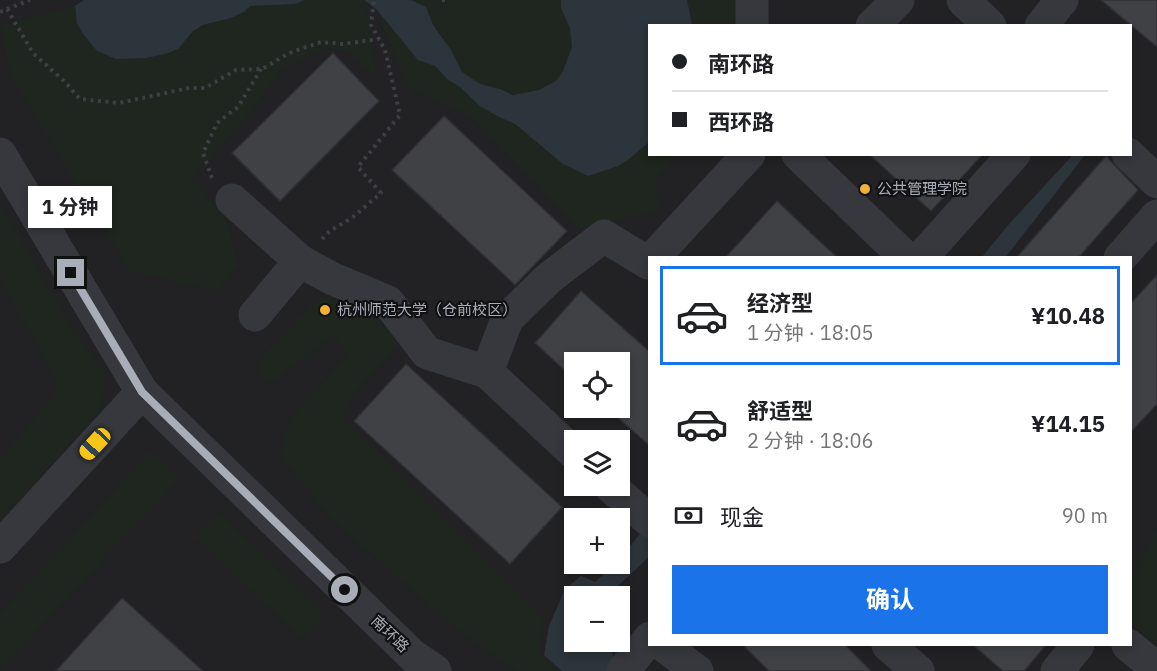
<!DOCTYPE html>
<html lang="zh">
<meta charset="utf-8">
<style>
:root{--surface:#fff;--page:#f6f6f6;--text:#202124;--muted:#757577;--line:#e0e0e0;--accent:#1a73e8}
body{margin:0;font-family:"IBM Plex Sans","Noto Sans SC",sans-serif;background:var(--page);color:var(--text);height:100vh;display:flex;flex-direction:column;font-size:22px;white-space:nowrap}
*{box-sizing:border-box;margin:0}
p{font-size:20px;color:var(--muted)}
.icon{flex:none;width:33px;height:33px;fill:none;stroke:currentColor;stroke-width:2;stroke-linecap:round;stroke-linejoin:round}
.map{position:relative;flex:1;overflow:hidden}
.side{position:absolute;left:648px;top:256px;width:484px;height:390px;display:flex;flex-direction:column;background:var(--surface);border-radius:0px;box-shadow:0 3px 9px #0003}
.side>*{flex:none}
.top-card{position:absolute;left:648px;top:24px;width:484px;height:132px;border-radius:0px;box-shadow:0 3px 9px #0003;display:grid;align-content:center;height:132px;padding:0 24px;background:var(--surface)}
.fabs{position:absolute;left:564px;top:352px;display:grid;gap:12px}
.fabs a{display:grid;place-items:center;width:66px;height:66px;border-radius:0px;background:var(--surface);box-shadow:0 3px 9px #0003;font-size:30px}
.end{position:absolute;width:27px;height:27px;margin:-14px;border:8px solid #a8adb8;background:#111;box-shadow:0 0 0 3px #111}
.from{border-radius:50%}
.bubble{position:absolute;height:42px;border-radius:0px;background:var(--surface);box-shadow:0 3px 9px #0003;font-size:20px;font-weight:700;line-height:42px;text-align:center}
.car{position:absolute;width:18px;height:36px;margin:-18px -9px;border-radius:8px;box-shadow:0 0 4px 2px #0007;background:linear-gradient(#f5c518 24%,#345 0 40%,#f5c518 0 76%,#345 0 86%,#f5c518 0)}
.top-card b{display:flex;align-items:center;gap:21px;height:57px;font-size:22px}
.top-card b+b{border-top:2px solid var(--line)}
.top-card i{width:15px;height:15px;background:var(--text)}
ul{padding:10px 0 0;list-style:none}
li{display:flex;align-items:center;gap:18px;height:99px;margin:0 12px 9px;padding:0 12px;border:3px solid transparent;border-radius:0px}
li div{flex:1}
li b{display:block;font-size:22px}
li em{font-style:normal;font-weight:700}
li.selected{border-color:var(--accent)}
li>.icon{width:54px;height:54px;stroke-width:1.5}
.pay{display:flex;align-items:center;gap:15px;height:66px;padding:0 24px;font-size:22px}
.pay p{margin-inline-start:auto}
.cta{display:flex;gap:12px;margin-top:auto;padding:12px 24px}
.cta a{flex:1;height:69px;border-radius:0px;background:var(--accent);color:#fff;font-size:24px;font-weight:700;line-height:69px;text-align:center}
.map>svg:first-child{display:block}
</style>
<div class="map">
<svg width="1157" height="671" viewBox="0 0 1157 671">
<rect width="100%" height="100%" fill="#161618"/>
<path fill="#222225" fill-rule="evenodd" d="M0,0h1157v671h-1157zM650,26h481v128h-481zM650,258h481v387h-481zM574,363h46v45h-46zM574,441h46v45h-46zM574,519h46v45h-46zM574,597h46v45h-46z"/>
<g fill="#1e261f">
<polygon points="305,0 365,0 377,79 347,51 323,49 283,69 239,126 192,177 227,221 238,265 218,291 129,271 10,74 0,25 75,6 77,24 84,35 97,51 116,59 154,57 187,40 193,31 204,25 231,18 244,12 250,6 295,4"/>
<polygon points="384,0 736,0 739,25 650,26 650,154 679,155 654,181 660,211 579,228 468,114 409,89 381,23"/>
<polygon points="0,204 72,329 107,375 100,410 0,520 0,458 55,395 55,377 0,278"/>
<polygon points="345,293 391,332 398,344 354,394 342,417 544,619 539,655 555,671 517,671 467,637 334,522 280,456 290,419 348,355 333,335 276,380 258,377 259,359 314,303"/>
<polygon points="150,450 180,478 0,669 0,614 105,502"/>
<polygon points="219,512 324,615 301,638 194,537"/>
<polygon points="1157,531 1157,642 1144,636 1131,622 1131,577"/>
</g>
<g fill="#2c353c">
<polygon points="84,0 305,0 295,4 250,6 244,12 231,18 203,25 193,31 178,49 168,53 147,58 116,59 97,51 84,35 77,24 75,6"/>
<polygon points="364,0 411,0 426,7 433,25 451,50 462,72 480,84 500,89 513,95 539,90 556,81 563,71 572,47 570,28 561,8 561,0 687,0 692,25 650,26 649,142 629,159 618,166 588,176 563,164 515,124 497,116 480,106 460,87 447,79 435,66 418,60 377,10"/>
<polygon points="1069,155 1085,155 1005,258 981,258 1010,223 1071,157"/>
<path d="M649,532v25l-43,40h-32v45c23,0 32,-3 43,20l-5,9h-50l-18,-16 5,-29 16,-37 16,-13 14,6 20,-18h5v-5l19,-24z"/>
</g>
<g fill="#404145" stroke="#303034" stroke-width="1.5">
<polygon points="1101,0 1157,0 1157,47"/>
<polygon points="333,53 379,101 280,201 232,153"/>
<polygon points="444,116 567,231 515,285 392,170"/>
<polygon points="869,154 983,154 931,211"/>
<polygon points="1106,156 1138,190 1078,258 1016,258"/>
<polygon points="777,201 814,236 838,258 725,258"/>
<polygon points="1157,275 1157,404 1131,432 1131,303"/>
<polygon points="581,291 650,352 650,446 607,408 620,408 620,363 574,363 574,379 535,343"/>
<polygon points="406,364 562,507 510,564 354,421"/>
<polygon points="122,598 203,671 56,671"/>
<polygon points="743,645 845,645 871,671 769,671"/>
<polygon points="973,645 1046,645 1024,671 1003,671"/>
</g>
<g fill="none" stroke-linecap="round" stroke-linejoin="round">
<g stroke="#3d3f44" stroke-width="4" stroke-dasharray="3 4.5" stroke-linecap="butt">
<polyline points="442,0 446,0"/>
<polyline points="7,9 33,53 65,82 80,99 119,103 189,88 205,88 236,70 262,69 289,53 321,42 343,44 379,39"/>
<polyline points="0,12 30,0"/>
<polyline points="212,178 203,153 217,123 238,107 261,69"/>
<polyline points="322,239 330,231 353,217 381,193 358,167 400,115 385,50 371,25 374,0"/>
</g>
<g stroke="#37383d" stroke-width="33">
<polyline points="752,0 752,26"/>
<polyline points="963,0 990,26"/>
<polyline points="872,26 898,0"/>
<polyline points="1041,26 1062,0"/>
<polyline points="0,154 142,392 413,656 435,671"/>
<polyline points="798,154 906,258"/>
<polyline points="1128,154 1157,182"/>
<polyline points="232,200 300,261 333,279 388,302 427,353 487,372 507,319 549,278 604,236 648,263"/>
<polyline points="653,258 749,154"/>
<polyline points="921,258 1014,154"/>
<polyline points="1120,258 1157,216"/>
<polyline points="255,315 300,261"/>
<polyline points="487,372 574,453"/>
<polyline points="610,486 650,521"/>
<polyline points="0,547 142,392"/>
<polyline points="663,645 697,671"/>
<polyline points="888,645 918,671"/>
<polyline points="1128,645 1157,669"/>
<polyline points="623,671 650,638"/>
<polyline points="1057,671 1078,645"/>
</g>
</g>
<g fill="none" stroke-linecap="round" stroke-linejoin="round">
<polyline stroke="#a8adb8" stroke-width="8" points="71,273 142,392 345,590"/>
</g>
<g fill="#f2b134" stroke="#111113" stroke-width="2">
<circle cx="865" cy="189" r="6"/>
<circle cx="325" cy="310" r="6"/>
</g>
<g text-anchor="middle" stroke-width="4.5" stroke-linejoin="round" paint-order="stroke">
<g font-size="15" fill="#a8adb8" stroke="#111113" text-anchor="start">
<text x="877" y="194">公共管理学院</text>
<text x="337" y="315">杭州师范大学（仓前校区）</text>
</g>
<g font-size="15" fill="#a8adb8" stroke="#111113">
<text transform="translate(390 634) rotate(44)" y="5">南环路</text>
</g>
</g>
</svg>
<div class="fabs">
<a><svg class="icon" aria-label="locate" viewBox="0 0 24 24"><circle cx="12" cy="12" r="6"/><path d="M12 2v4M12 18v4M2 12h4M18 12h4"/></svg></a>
<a><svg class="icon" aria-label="layers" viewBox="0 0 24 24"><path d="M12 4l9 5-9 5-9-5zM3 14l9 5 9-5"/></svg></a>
<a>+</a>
<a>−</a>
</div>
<i class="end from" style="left:345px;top:590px"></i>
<i class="end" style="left:71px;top:273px"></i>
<div class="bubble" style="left:28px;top:186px;width:84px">1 分钟</div>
<i class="car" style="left:95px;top:444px;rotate:223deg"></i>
<div class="top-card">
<b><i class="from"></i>南环路</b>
<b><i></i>西环路</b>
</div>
<section class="side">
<ul>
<li class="selected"><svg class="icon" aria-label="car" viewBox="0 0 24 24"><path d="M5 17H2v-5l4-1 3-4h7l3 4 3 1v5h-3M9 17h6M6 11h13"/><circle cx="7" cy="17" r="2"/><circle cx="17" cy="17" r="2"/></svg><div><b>经济型</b><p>1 分钟 · 18:05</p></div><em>¥10.48</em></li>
<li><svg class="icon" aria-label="car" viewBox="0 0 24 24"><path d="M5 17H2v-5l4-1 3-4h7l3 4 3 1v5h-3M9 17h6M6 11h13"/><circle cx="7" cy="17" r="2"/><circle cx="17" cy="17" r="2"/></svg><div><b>舒适型</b><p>2 分钟 · 18:06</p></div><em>¥14.15</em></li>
</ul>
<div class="pay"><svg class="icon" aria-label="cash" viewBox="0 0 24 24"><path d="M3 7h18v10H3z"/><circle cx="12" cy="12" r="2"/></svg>现金<p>90 m</p></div>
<div class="cta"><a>确认</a></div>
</section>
</div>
